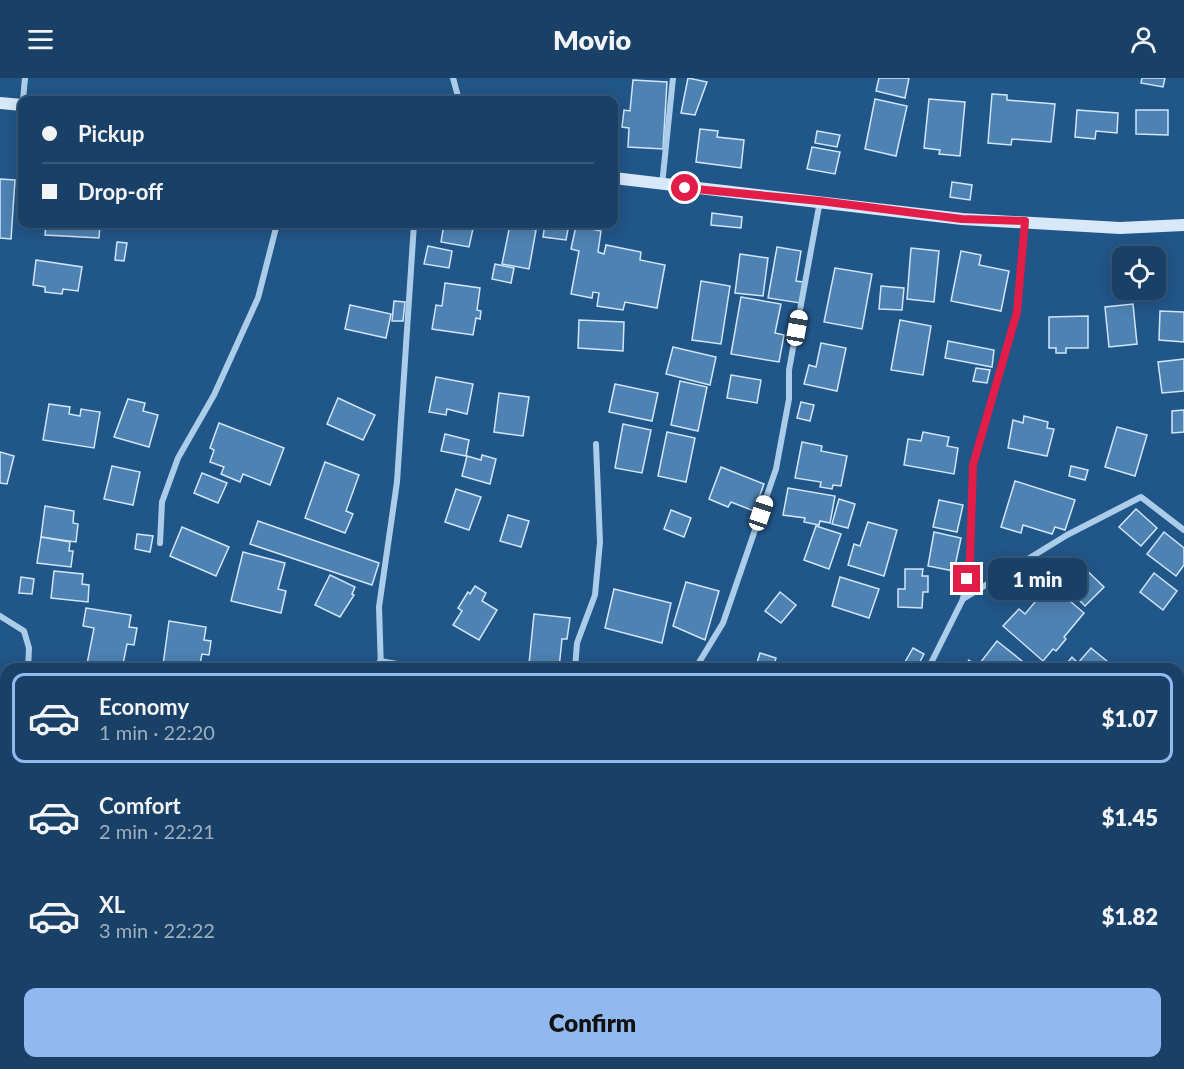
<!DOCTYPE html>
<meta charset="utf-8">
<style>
:root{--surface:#194066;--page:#22476c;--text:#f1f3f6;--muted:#9fafbf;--line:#37597a;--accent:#90b9f0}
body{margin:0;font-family:Lato,sans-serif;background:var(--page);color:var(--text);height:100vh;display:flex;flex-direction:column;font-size:22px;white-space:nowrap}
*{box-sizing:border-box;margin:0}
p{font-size:20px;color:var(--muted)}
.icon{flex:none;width:33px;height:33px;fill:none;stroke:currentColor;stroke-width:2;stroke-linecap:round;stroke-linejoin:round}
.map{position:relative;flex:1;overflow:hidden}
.side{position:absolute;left:0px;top:585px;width:1185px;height:406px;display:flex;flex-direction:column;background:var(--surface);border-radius:18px 18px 0 0;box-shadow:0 3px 15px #0003,0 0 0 2px var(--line)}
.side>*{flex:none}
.guide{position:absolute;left:18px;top:18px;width:600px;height:132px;border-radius:12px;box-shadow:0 3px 15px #0003,0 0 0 2px var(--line);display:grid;align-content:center;height:132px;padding:0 24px;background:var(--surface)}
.buttons{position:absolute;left:1112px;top:168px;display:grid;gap:12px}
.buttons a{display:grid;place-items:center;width:54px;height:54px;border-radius:12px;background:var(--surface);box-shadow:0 3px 15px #0003,0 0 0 2px var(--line);font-size:30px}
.end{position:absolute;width:27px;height:27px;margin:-14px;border:8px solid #e11d48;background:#fff;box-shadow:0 0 0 3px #fff}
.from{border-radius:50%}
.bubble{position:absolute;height:42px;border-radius:12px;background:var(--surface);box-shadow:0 3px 15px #0003,0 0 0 2px var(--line);font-size:20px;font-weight:800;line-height:42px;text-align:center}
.car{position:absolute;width:18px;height:36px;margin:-18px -9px;border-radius:8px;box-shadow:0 0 4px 2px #0007;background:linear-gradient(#fff 24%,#345 0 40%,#fff 0 76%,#345 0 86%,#fff 0)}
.guide b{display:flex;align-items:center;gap:21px;height:57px;font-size:22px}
.guide b+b{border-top:2px solid var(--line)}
.guide i{width:15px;height:15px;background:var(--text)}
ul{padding:10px 0 0;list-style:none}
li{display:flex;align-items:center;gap:18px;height:90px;margin:0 12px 9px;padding:0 12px;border:3px solid transparent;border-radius:12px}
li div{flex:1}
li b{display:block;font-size:22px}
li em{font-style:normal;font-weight:800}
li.current{border-color:var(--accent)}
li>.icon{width:54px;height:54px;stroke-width:1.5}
.action{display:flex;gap:12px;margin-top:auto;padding:12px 24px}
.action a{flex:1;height:69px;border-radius:12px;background:var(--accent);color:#111;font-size:24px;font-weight:800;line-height:69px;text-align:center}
header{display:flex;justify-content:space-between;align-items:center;height:78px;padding:0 24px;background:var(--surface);font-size:27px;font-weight:800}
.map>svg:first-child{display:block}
</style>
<header><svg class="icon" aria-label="menu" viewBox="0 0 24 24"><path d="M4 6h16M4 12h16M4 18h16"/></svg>Movio<svg class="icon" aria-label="person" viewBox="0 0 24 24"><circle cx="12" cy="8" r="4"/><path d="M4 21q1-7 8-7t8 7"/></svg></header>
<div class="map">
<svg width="1184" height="991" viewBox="0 0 1184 991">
<rect width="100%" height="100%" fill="#215688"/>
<g fill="#4e82b2" stroke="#d1e5f8" stroke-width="1.5">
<polygon points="688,0 707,4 695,37 681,35"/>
<polygon points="879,0 909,0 905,20 876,13"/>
<polygon points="1142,0 1165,0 1163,9 1141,5"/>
<polygon points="633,2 667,4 663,71 628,69 629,50 622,49 624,32 630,33"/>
<polygon points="992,16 1007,17 1007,22 1055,26 1051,64 1012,61 1011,67 988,65"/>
<polygon points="875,21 907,28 896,78 865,71"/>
<polygon points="929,21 965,24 960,78 939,76 940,72 924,70"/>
<polygon points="1077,32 1118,35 1117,55 1096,53 1095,61 1075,59"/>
<polygon points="1136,32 1168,32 1168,57 1136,56"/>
<polygon points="700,51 718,53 717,59 744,62 741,90 696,84"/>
<polygon points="817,53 840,57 837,69 815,65"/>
<polygon points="812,69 840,74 835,96 807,91"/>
<polygon points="0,101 15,102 11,161 0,160"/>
<polygon points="952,104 972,107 970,122 950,119"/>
<polygon points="712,135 742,139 741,150 711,147"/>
<polygon points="46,146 100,146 99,160 45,157"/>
<polygon points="444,146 474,146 469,169 441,164"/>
<polygon points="545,146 569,146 566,162 543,159"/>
<polygon points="510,147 536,152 529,191 502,186"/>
<polygon points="576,148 601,153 598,174 604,176 606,167 641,174 640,182 665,187 657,230 625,224 623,232 597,228 599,215 593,214 592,220 571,216 579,173 571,171"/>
<polygon points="117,164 127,165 124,183 115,182"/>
<polygon points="428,168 452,173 449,190 424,186"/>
<polygon points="777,169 801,173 796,203 803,204 800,225 768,220"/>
<polygon points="911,170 939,173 934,224 907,221"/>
<polygon points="961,173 981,177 979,187 1009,193 1001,233 951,223"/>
<polygon points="740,176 768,180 763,218 735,215"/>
<polygon points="36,182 82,189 78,213 63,211 62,216 45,214 45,209 33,207"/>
<polygon points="495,186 514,190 511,205 492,201"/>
<polygon points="835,190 872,196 862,251 824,244"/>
<polygon points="701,203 730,208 721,266 692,262"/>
<polygon points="445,205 480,210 477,232 481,233 480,241 476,240 473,257 432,251 436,227 442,228"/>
<polygon points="881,208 904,210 902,232 879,231"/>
<polygon points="741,219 781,226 775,255 784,257 779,284 731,276"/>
<polygon points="394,223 405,224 403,243 392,243"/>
<polygon points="1133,226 1137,266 1109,269 1105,229"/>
<polygon points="350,227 391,236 386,260 345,251"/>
<polygon points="1160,233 1184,234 1184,264 1159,262"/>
<polygon points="1088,238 1088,270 1066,270 1066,275 1056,275 1056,270 1049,270 1049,239"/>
<polygon points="579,242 624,244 623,273 578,270"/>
<polygon points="900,242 931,248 923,297 891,292"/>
<polygon points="948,263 994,272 992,289 945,280"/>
<polygon points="821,265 846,270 837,313 804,306 809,287 816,289"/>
<polygon points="673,269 716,279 710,307 666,296"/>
<polygon points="1184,281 1184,313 1162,315 1158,284"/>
<polygon points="976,290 990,292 987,305 973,303"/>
<polygon points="731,297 761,302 757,325 727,320"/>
<polygon points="436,299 473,306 467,336 447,331 446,337 429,334"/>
<polygon points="680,303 707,309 698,353 671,347"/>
<polygon points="615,306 658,315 652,343 609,334"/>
<polygon points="499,315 529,319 523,358 494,354"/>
<polygon points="338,320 375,337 363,362 327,346"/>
<polygon points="128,321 145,325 143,333 158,337 149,369 114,359"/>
<polygon points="801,324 814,327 810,343 797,340"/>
<polygon points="49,326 70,329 69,336 80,338 81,331 100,334 94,370 43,362"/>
<polygon points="1184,332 1184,354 1172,355 1172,333"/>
<polygon points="1024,338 1048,344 1047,350 1054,351 1047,378 1008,370 1013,342 1023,345"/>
<polygon points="219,345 284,370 270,407 243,396 240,404 221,396 224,389 210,384 214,372 210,370"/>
<polygon points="623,346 651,352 642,395 615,390"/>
<polygon points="1117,349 1147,357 1135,398 1105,389"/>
<polygon points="667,354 695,360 686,404 658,398"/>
<polygon points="923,354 949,359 947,368 958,370 954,396 904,387 908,361 921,363"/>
<polygon points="445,356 469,362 466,378 441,373"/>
<polygon points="802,364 822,368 821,373 847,378 841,408 833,407 832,411 820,409 821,404 795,400"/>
<polygon points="0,374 14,378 7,406 0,405"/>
<polygon points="482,377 496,381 490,406 462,398 467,378 481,382"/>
<polygon points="325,384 359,397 346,433 353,436 345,455 305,440"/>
<polygon points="112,388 140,394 133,427 104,421"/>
<polygon points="1071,388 1088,392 1085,402 1069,398"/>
<polygon points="721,389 764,406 754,433 731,424 728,429 709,421"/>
<polygon points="202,395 227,405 218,425 194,415"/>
<polygon points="1015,403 1075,422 1065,452 1055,449 1052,456 1023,447 1021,455 1001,449"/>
<polygon points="788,410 835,418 830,445 820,443 819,447 804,444 805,440 783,437"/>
<polygon points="456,411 481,419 469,452 445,444"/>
<polygon points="839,421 855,426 848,450 832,446"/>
<polygon points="939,422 963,427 957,454 933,449"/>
<polygon points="45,428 74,433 73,445 78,446 76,464 41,459"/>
<polygon points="1136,431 1157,450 1141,468 1119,449"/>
<polygon points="671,432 691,440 684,459 664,451"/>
<polygon points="508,437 529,443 521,469 500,463"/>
<polygon points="258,443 379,485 372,507 250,466"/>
<polygon points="868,444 897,452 884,498 848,487 854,466 860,468"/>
<polygon points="816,448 841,456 829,491 804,482"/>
<polygon points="182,449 229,469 216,498 170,478"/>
<polygon points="934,454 961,460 954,493 928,488"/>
<polygon points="1164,454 1184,470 1184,487 1176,498 1147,476"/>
<polygon points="137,456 153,458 150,474 135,471"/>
<polygon points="41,459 70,464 69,473 73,473 71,489 37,485"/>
<polygon points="243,474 285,485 278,511 286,513 281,535 231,523"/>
<polygon points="1078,484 1104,509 1085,528 1060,503"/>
<polygon points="905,491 923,491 922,498 928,498 928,514 923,514 922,530 898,529 898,511 905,511"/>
<polygon points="54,493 83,496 82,506 89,507 88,524 51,520"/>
<polygon points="1154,495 1177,513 1163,532 1140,514"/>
<polygon points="330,497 355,509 352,516 354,517 340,539 315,527"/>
<polygon points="21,499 34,501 32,516 19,515"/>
<polygon points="840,499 879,511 869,540 832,528"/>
<polygon points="686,504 719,513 705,562 673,548"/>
<polygon points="1050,506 1084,535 1064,559 1066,561 1056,573 1053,571 1043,583 1003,548 1019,531 1025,536"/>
<polygon points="475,508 486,515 482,523 497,532 479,562 453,547 462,533 458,530 468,514 470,516"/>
<polygon points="614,511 671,525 662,565 605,550"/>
<polygon points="780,514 796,527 781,545 765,533"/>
<polygon points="86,530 131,537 129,549 137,550 134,567 127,566 122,591 87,586 94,550 83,548"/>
<polygon points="534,536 570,540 567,561 562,561 559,590 529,586"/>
<polygon points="169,543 206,549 204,562 211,563 209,577 202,576 199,591 163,587"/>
<polygon points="997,563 1032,591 962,591 969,582 977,589"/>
<polygon points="913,570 924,576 916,591 901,591"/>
<polygon points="1091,570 1113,588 1110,591 1062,591 1072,579 1078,585"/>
<polygon points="760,575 776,580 773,591 755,591"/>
<polygon points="787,586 800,591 785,591"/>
<polygon points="0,598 5,598 3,608 0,608"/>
<polygon points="1179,618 1184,619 1184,644 1179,653"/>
<polygon points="1179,797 1184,798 1184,816 1180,829"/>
<polygon points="0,890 6,892 4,934 0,932"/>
<polygon points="24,986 62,986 60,991 21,991"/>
<polygon points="107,986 140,986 139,991 110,991 106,990"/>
<polygon points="266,986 272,986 283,991 263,991"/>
<polygon points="414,986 443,986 442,991 414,991"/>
<polygon points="558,986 565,986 580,991 556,991"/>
<polygon points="634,986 679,986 677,991 633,991"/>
<polygon points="772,986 787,986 795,991 768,991"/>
<polygon points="909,986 950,986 957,991 907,991"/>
<polygon points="1049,986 1086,986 1083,991 1046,991"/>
</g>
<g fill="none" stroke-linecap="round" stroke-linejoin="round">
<polyline stroke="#accdea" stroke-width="4" stroke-dasharray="3 4.5" stroke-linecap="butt" points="326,991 341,986"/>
<g stroke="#accdea" stroke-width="6">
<polyline points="453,0 459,22"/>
<polyline points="23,22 25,0"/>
<polyline points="662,107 673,0"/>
<polyline points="160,465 162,424 178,380 214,317 258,220 277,146"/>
<polyline points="963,521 1067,457 1141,419 1184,452"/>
<polyline points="0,538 24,553 29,570 28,591"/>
<polyline points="380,583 426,591"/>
<polyline points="381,591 379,529 397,404 414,146"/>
<polyline points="575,591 577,565 595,517 600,464 596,366"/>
<polyline points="695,591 723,545 776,391 789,321 789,292 820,123"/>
<polyline points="928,591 963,521 970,481 973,387 1017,234 1025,144"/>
<polyline points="0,668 6,664"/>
<polyline points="1179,941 1184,925"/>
<polyline points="1123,986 1131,991"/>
<polyline points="384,991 385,986"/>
<polyline points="744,991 748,986"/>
<polyline points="1164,991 1165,986"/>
</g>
<g stroke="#d7e8f8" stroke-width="12">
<polyline points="0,25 22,27"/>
<polyline points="614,100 962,141 1120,150 1184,147"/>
</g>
</g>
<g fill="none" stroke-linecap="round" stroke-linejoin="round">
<polyline stroke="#e11d48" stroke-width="8" points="685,110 820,123 962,141 1025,143 1017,234 973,387 970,481 967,501"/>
</g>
</svg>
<div class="buttons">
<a><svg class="icon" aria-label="locate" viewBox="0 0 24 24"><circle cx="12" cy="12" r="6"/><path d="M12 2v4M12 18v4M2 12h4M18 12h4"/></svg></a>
</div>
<i class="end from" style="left:685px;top:110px"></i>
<i class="end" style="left:967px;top:501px"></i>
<div class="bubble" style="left:988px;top:480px;width:99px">1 min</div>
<i class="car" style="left:797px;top:250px;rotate:10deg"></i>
<i class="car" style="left:761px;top:435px;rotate:19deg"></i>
<div class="guide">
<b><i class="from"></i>Pickup</b>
<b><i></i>Drop-off</b>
</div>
<section class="side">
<ul>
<li class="current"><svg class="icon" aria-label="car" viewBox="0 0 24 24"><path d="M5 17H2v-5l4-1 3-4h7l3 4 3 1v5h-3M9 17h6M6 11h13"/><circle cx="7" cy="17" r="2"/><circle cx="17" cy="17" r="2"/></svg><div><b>Economy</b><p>1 min · 22:20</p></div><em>$1.07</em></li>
<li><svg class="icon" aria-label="car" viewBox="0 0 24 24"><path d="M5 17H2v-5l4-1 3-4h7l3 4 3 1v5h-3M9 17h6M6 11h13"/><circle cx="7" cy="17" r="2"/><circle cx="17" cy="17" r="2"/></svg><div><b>Comfort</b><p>2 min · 22:21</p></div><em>$1.45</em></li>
<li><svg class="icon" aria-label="car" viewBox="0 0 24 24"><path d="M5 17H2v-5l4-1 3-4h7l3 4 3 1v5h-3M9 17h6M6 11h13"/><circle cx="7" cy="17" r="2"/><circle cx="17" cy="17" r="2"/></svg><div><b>XL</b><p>3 min · 22:22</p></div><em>$1.82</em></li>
</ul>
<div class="action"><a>Confirm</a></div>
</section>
</div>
